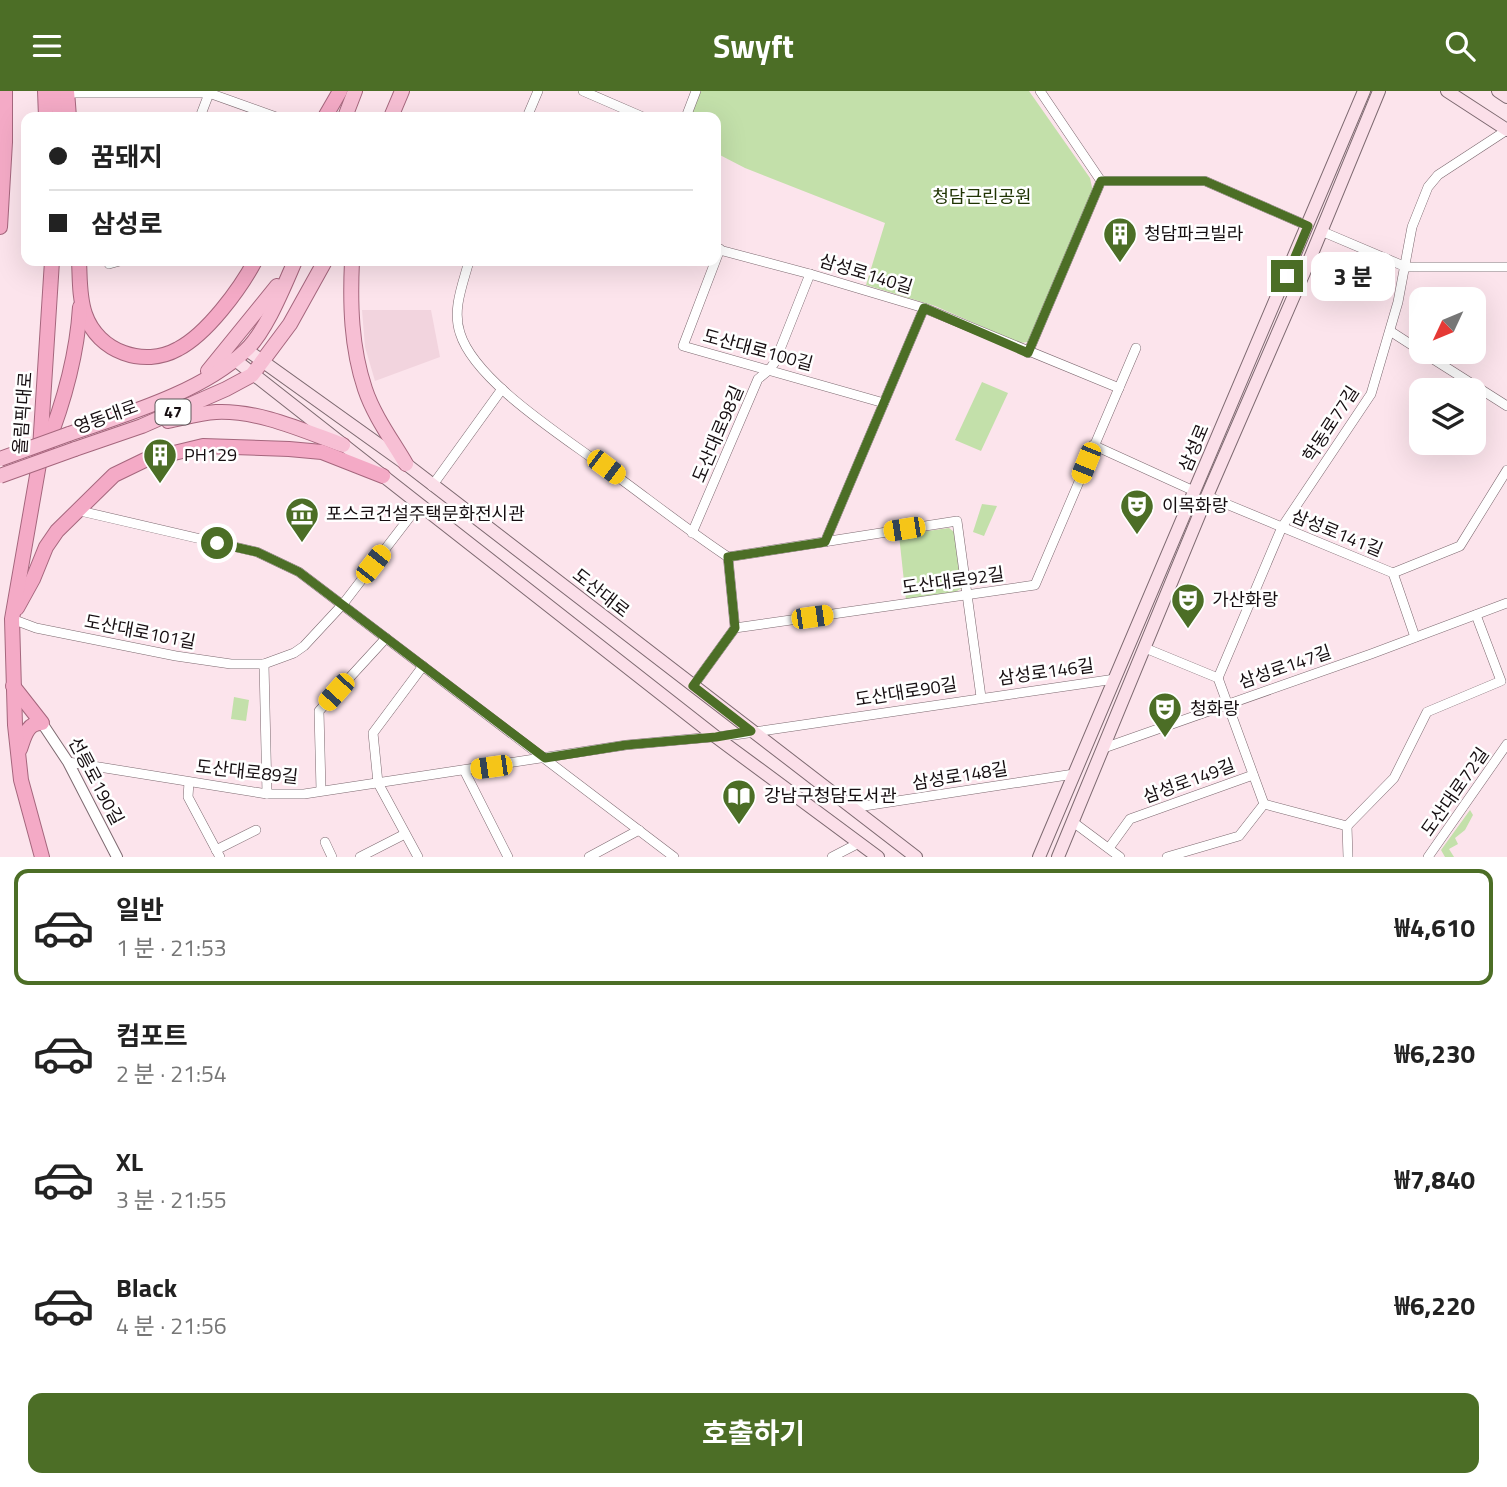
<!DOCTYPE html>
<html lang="ko">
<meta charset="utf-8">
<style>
:root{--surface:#fff;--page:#f6f6f6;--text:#222;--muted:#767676;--line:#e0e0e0;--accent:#4c6e26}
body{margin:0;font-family:"Titillium Web","Noto Sans KR",sans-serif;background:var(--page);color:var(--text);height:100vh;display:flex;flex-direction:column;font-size:26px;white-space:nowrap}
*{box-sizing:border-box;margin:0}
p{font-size:23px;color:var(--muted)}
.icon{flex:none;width:38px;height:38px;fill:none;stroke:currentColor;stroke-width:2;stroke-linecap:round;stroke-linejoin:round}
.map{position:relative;height:766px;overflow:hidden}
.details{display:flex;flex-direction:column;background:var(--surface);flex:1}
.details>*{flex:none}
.hud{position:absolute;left:21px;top:21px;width:700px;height:154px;border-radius:14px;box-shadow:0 7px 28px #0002;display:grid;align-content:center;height:154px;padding:0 28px;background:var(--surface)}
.needle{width:46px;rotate:226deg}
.tools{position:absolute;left:1409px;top:196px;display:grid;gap:14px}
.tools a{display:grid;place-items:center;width:77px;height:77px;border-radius:14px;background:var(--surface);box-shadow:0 7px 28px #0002;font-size:35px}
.end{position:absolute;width:32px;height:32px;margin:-16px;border:9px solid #4c6e26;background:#fff;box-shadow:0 0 0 4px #fff}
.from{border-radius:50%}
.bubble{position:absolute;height:49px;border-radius:14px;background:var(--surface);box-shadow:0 7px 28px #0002;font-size:23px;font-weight:700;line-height:49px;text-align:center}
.car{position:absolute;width:21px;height:42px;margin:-21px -10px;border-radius:9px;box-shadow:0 0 5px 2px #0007;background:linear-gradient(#f5c518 24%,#345 0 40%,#f5c518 0 76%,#345 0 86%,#f5c518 0)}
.hud b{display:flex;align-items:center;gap:24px;height:66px;font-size:26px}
.hud b+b{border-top:2px solid var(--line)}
.hud i{width:18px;height:18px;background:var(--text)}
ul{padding:12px 0 0;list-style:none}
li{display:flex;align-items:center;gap:21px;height:116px;margin:0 14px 10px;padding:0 14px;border:4px solid transparent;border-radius:14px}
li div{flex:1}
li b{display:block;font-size:26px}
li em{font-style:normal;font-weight:700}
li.selected{border-color:var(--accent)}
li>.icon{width:63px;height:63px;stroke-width:1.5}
.button{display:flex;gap:14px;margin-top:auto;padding:14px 28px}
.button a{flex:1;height:80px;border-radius:14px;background:var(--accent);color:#fff;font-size:28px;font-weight:700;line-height:80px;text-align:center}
header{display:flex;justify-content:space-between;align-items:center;height:91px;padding:0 28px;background:var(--accent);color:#fff;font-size:32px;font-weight:700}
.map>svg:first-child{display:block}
</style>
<header><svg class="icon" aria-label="menu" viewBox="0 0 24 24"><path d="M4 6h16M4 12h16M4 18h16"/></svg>Swyft<svg class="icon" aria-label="search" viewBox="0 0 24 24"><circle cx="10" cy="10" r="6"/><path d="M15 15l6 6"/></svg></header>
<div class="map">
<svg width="1507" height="766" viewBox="0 0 1507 766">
<rect width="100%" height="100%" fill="#fce4ec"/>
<polygon fill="#f2d4de" points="362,219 431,219 440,266 375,290 365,256"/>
<g fill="#c3e0aa">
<polygon points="699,0 1029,0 1090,87 1093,101 1028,251 1020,252 935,215 866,194 885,132 745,77 716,62 716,26 691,26"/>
<polygon points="982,291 1008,302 981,360 955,349"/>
<polygon points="982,413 997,415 984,445 973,441"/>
<polygon points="949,437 954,441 962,497 954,502 906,509 899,444"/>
<polygon points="234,606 249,609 246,630 231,628"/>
<polygon points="1470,719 1473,724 1465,739 1455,747 1458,753 1449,758 1454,766 1445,766 1441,759"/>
</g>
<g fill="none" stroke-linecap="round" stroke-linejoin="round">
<g stroke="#7d6970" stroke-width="10">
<g id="minor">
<polyline points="583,0 643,26"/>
<polyline points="1040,0 1101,90"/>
<polyline points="67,2 209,2 276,26"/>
<polyline points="200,26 210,0"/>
<polyline points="527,26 538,0"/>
<polyline points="686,26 696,0"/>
<polyline points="1101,90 1205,90 1308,135"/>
<polyline points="1321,140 1406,176 1507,176"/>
<polyline points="716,158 810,183 924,217 1119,297"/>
<polyline points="720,158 683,255 884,312"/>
<path d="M469,170c-6,23 -17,48 -9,72 15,49 106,105 147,136 40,29 79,60 121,88l7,71"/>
<polyline points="109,173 120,170"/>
<polyline points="1390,240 1421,260"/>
<polyline points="1422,261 1507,315"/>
<polyline points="1028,262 1101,90"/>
<polyline points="1093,354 1194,400"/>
<polyline points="432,395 502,298"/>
<polyline points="1207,405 1393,482 1415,546"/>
<polyline points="76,419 257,461 299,481 674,766"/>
<polyline points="692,442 758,288 769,279 775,271 810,183"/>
<polyline points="825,451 924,217"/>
<polyline points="728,466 957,430 981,606"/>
<polyline points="1393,482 1460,455 1507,379"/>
<polyline points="12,528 36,537 176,565 231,573 264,573 294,562 304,555 343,513 419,414"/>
<polyline points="1145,557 1218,587 1264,713"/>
<polyline points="264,573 267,703"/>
<polyline points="1218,587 1282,436 1371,303 1398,211 1412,136 1428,96 1438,84 1507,39"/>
<polyline points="693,595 735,537 1035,494 1136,257"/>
<polyline points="1104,657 1371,563 1507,512"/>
<polyline points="68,671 267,703 304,703 626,654 734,644 1115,588"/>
<polyline points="464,679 508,766"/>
<polyline points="189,691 188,706 220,766"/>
<polyline points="321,699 319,620 386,547"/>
<polyline points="1264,713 1347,735 1394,687 1427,621 1501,590 1476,524"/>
<polyline points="851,717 1074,683"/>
<polyline points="1073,731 1120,766"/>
<polyline points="1347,735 1348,766"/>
<polyline points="325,751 332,766"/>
<polyline points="1109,757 1130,728 1253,684"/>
<polyline points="216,759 256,739"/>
<polyline points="360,766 405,743"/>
<polyline points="418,766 378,692 373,642 423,575"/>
<polyline points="589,766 639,739"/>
<polyline points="832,766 859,752"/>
<polyline points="1167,766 1239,745 1264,713"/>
<polyline points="1428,766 1507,653"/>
</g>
</g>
<g stroke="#7d6970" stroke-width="12">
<polyline id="tertiary" points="42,632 68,671 117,766"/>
</g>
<g stroke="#7d6970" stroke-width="14">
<g id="secondary">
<polyline points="1447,0 1507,39"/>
<polyline points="1498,0 1507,6"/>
<polyline points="247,259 406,373 916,766"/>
<polyline points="234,268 716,646 878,766"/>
<polyline points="1039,766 1364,0"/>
<polyline points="1058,766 1207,405 1309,170 1379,0"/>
</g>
</g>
<g stroke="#a5667d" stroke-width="16">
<g id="primary">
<polyline points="345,26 355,0"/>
<polyline points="391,26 402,0"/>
<path d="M352,170c-2,43 -1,86 13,128 9,27 27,51 41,75"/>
<polyline points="208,280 277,195"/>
<path d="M168,330c15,-3 32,-8 48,-9 43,-2 88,19 127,33"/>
<path d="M69,343c57,-20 131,-41 176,-83 21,-19 39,-65 50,-90"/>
<polyline points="75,358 142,335 226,298 252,284 290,233 325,170"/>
</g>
</g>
<g stroke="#a5667d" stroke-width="16">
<g id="trunk">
<polyline points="45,0 46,26"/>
<polyline points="54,0 61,26"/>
<polyline points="67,0 69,26"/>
<polyline points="325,26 340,0"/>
<polyline points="0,136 5,51 5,0"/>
<path d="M79,170c1,17 0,36 6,53 13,38 59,54 93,35 29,-15 62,-60 77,-88"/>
<path d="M45,359c18,-45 32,-94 35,-143"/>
<polyline points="17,517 33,488 46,456 57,440 114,384 145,369 203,355 289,358 322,361 383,385"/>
<path d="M13,595l29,37c-15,-1 -18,15 -22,26"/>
<polyline points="42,766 21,689 15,634 12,528 39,373 52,170"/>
</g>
</g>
<use href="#minor" stroke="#fff" stroke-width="9"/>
<use href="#tertiary" stroke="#fff" stroke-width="10"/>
<use href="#secondary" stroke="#fbdfe9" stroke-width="12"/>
<use href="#primary" stroke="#f7bfd4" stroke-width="14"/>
<use href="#trunk" stroke="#f4aac6" stroke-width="14"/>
<g stroke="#a5667d" stroke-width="16" stroke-linecap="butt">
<g id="primary-bridge">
<polyline points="0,368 69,343"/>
<polyline points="0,385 75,358"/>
</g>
</g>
<use href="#primary-bridge" stroke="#f7bfd4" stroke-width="14"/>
</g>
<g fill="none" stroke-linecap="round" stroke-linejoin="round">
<polyline stroke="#4c6e26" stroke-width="9" points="217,452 257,461 299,481 545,667 626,654 716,646 751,640 693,595 735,537 728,466 825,451 924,217 1028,262 1101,90 1205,90 1308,135 1287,185"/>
</g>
<defs>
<g id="building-pin" transform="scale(1.75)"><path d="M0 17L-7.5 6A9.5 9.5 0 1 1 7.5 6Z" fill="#4c6e26" stroke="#fff"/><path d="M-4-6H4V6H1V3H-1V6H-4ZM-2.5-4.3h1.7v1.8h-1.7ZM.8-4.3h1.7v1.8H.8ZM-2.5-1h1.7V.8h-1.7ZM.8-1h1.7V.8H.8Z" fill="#fff"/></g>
<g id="theatre-pin" transform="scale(1.75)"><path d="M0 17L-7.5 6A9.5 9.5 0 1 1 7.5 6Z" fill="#4c6e26" stroke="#fff"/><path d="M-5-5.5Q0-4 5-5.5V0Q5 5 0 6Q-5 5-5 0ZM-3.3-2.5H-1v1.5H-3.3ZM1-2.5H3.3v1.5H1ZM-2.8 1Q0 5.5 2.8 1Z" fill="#fff"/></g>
<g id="museum-pin" transform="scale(1.75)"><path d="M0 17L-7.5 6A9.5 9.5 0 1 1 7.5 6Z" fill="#4c6e26" stroke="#fff"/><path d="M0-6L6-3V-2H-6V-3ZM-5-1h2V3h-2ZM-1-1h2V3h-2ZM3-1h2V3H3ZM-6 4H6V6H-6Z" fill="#fff"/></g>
<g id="library-pin" transform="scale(1.75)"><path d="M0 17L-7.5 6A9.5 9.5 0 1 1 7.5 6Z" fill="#4c6e26" stroke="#fff"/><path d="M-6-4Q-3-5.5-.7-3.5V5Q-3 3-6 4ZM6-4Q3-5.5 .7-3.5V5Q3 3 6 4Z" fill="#fff"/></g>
</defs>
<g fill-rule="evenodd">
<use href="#building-pin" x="1120" y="143"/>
<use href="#building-pin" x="160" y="364"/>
<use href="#theatre-pin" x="1137" y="415"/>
<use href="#museum-pin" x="302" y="423"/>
<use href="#theatre-pin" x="1188" y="509"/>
<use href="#theatre-pin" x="1165" y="618"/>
<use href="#library-pin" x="739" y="705"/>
</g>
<g text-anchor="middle" stroke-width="5" stroke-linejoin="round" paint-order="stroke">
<rect fill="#fff" stroke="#5c5658" stroke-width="2" x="155.5" y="308.5" width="35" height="25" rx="5"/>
<g font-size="16" font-weight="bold" fill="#160e11">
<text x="173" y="327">47</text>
</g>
<g font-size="18" fill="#1e3301" stroke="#fff">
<text x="982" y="112">청담근린공원</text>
</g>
<g font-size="18" fill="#160e11" stroke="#fff" text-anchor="start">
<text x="1144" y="149">청담파크빌라</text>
<text x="184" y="370">PH129</text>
<text x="1162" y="421">이목화랑</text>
<text x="326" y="429">포스코건설주택문화전시관</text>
<text x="1212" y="515">가산화랑</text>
<text x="1190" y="624">청화랑</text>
<text x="764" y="711">강남구청담도서관</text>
</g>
<g font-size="18" fill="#160e11" stroke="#fff">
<text transform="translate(866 183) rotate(17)" y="6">삼성로140길</text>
<text transform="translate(758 259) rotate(15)" y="6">도산대로100길</text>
<text transform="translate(23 322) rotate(-86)" y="6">올림픽대로</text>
<text transform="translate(106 326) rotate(-20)" y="6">영동대로</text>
<text transform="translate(1331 333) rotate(-57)" y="6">학동로77길</text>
<text transform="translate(718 343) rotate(-67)" y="6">도산대로98길</text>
<text transform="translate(1194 357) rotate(-67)" y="6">삼성로</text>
<text transform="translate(1337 442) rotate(22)" y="6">삼성로141길</text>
<text transform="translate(953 490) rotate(-8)" y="6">도산대로92길</text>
<text transform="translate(601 502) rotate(38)" y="6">도산대로</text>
<text transform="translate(140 541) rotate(11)" y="6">도산대로101길</text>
<text transform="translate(1285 576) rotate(-19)" y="6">삼성로147길</text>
<text transform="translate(1046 581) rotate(-8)" y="6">삼성로146길</text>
<text transform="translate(906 601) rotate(-9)" y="6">도산대로90길</text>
<text transform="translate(247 681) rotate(6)" y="6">도산대로89길</text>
<text transform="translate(960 685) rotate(-9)" y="6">삼성로148길</text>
<text transform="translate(96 690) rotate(62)" y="6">선릉로190길</text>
<text transform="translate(1189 690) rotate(-20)" y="6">삼성로149길</text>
<text transform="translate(1455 701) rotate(-55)" y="6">도산대로72길</text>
</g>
</g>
</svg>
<div class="tools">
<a><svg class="needle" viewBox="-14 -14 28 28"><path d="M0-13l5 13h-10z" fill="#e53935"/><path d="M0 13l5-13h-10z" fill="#767676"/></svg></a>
<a><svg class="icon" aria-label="layers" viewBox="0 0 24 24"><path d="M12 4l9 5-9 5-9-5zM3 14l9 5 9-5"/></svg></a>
</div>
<i class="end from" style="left:217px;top:452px"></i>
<i class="end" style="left:1287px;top:185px"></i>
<div class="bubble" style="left:1311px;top:161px;width:84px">3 분</div>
<i class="car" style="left:1086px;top:372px;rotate:202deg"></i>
<i class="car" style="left:606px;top:376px;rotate:127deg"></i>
<i class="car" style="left:904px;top:438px;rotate:261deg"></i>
<i class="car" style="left:373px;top:473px;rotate:38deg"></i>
<i class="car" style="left:812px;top:526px;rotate:82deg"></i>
<i class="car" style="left:336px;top:601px;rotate:222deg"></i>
<i class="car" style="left:491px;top:676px;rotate:262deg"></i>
<div class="hud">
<b><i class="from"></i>꿈돼지</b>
<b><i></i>삼성로</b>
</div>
</div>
<section class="details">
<ul>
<li class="selected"><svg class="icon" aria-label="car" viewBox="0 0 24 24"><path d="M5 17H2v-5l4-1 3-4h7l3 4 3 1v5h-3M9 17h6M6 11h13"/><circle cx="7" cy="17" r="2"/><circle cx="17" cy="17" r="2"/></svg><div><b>일반</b><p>1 분 · 21:53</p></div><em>₩4,610</em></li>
<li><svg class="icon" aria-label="car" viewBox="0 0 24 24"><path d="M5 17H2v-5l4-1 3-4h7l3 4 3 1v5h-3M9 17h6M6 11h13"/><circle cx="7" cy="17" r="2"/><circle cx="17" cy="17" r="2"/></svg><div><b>컴포트</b><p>2 분 · 21:54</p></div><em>₩6,230</em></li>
<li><svg class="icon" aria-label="car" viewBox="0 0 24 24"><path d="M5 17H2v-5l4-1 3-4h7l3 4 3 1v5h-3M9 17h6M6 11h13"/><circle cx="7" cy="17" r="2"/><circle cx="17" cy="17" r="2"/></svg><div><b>XL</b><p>3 분 · 21:55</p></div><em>₩7,840</em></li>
<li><svg class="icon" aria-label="car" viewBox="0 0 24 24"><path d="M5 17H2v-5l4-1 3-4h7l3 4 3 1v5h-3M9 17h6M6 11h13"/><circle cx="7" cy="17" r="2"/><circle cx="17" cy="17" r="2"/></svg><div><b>Black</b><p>4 분 · 21:56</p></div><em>₩6,220</em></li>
</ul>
<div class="button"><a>호출하기</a></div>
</section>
